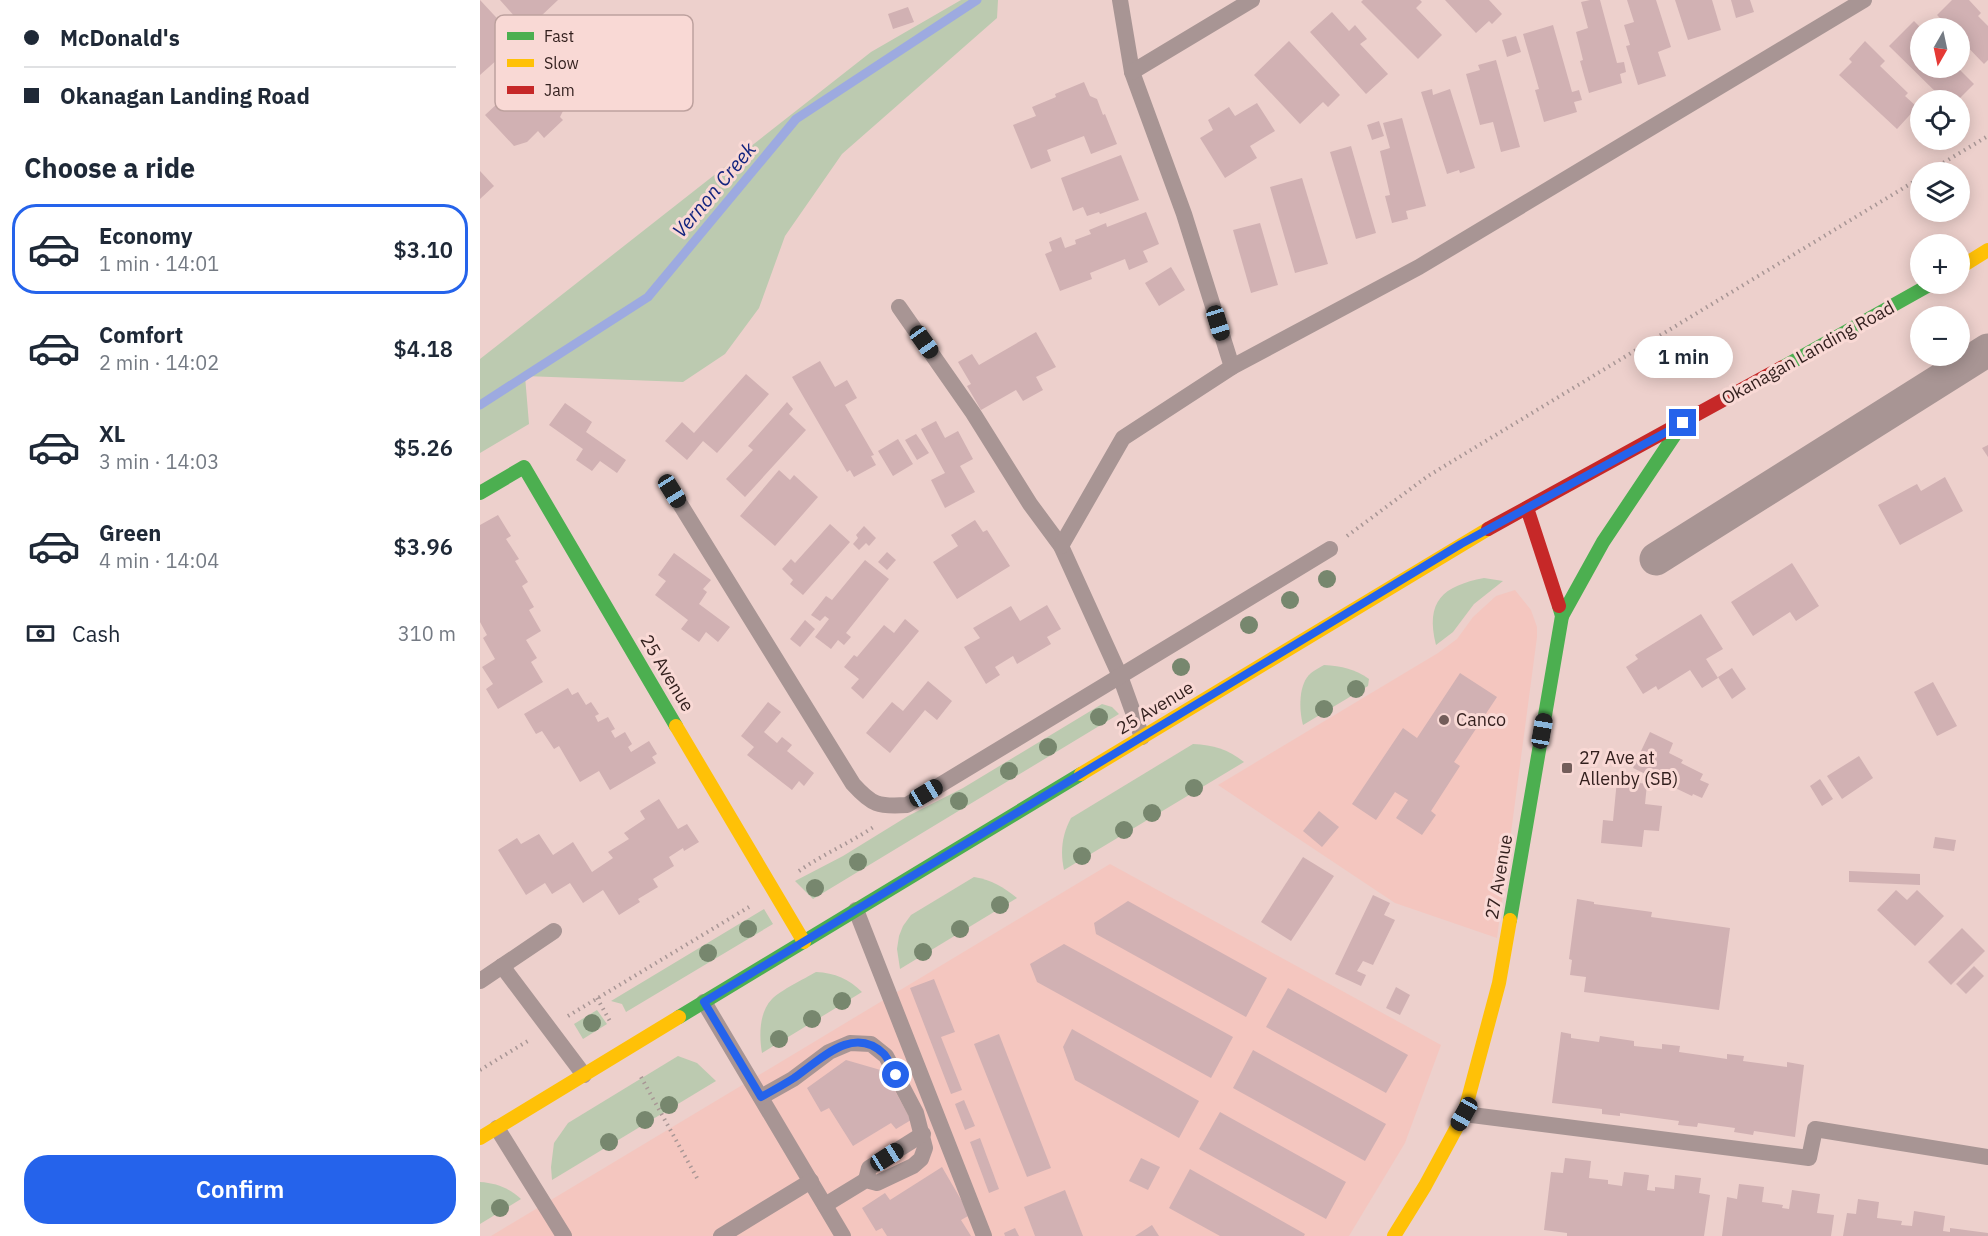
<!DOCTYPE html>
<meta charset="utf-8">
<style>
:root{--surface:#fff;--page:#f6f6f7;--text:#1f2937;--muted:#747a83;--line:#e0e1e3;--accent:#2563eb}
body{margin:0;font-family:"IBM Plex Sans",sans-serif;background:var(--page);color:var(--text);height:100vh;display:flex;flex-direction:column;font-size:22px;white-space:nowrap}
*{box-sizing:border-box;margin:0}
p{font-size:20px;color:var(--muted)}
.icon{flex:none;width:33px;height:33px;fill:none;stroke:currentColor;stroke-width:2;stroke-linecap:round;stroke-linejoin:round}
.map{position:relative;flex:1;overflow:hidden}
.details{display:flex;flex-direction:column;background:var(--surface);width:480px}
.details>*{flex:none}
.hud{display:grid;align-content:center;height:132px;padding:0 24px;background:var(--surface)}
.needle{width:39px;rotate:189deg}
.controls{position:absolute;left:1430px;top:18px;display:grid;gap:12px}
.controls a{display:grid;place-items:center;width:60px;height:60px;border-radius:50%;background:var(--surface);box-shadow:0 3px 15px #0003;font-size:30px}
.end{position:absolute;width:27px;height:27px;margin:-14px;border:8px solid #2563eb;background:#fff;box-shadow:0 0 0 3px #fff}
.from{border-radius:50%}
.bubble{position:absolute;height:42px;border-radius:21px;background:var(--surface);box-shadow:0 3px 15px #0003;font-size:20px;font-weight:600;line-height:42px;text-align:center}
.car{position:absolute;width:18px;height:36px;margin:-18px -9px;border-radius:8px;box-shadow:0 0 4px 2px #0007;background:linear-gradient(#222 24%,#8ab4d8 0 40%,#222 0 76%,#8ab4d8 0 86%,#222 0)}
.hud b{display:flex;align-items:center;gap:21px;height:57px;font-size:22px}
.hud b+b{border-top:2px solid var(--line)}
.hud i{width:15px;height:15px;background:var(--text)}
ul{padding:0;list-style:none}
li{display:flex;align-items:center;gap:18px;height:90px;margin:0 12px 9px;padding:0 12px;border:3px solid transparent;border-radius:24px}
li div{flex:1}
li b{display:block;font-size:22px}
li em{font-style:normal;font-weight:600}
li.current{border-color:var(--accent)}
li>.icon{width:54px;height:54px;stroke-width:1.5}
h2{padding:0 24px;font-size:27px;line-height:72px}
.pay{display:flex;align-items:center;gap:15px;height:66px;padding:0 24px;font-size:22px}
.pay p{margin-inline-start:auto}
.button{display:flex;gap:12px;margin-top:auto;padding:12px 24px}
.button a{flex:1;height:69px;border-radius:24px;background:var(--accent);color:#fff;font-size:24px;font-weight:600;line-height:69px;text-align:center}
main{display:flex;flex:1;min-height:0}
.map>svg:first-child{display:block}
</style>
<main>
<section class="details">
<div class="hud">
<b><i class="from"></i>McDonald's</b>
<b><i></i>Okanagan Landing Road</b>
</div>
<h2>Choose a ride</h2>
<ul>
<li class="current"><svg class="icon" aria-label="car" viewBox="0 0 24 24"><path d="M5 17H2v-5l4-1 3-4h7l3 4 3 1v5h-3M9 17h6M6 11h13"/><circle cx="7" cy="17" r="2"/><circle cx="17" cy="17" r="2"/></svg><div><b>Economy</b><p>1 min · 14:01</p></div><em>$3.10</em></li>
<li><svg class="icon" aria-label="car" viewBox="0 0 24 24"><path d="M5 17H2v-5l4-1 3-4h7l3 4 3 1v5h-3M9 17h6M6 11h13"/><circle cx="7" cy="17" r="2"/><circle cx="17" cy="17" r="2"/></svg><div><b>Comfort</b><p>2 min · 14:02</p></div><em>$4.18</em></li>
<li><svg class="icon" aria-label="car" viewBox="0 0 24 24"><path d="M5 17H2v-5l4-1 3-4h7l3 4 3 1v5h-3M9 17h6M6 11h13"/><circle cx="7" cy="17" r="2"/><circle cx="17" cy="17" r="2"/></svg><div><b>XL</b><p>3 min · 14:03</p></div><em>$5.26</em></li>
<li><svg class="icon" aria-label="car" viewBox="0 0 24 24"><path d="M5 17H2v-5l4-1 3-4h7l3 4 3 1v5h-3M9 17h6M6 11h13"/><circle cx="7" cy="17" r="2"/><circle cx="17" cy="17" r="2"/></svg><div><b>Green</b><p>4 min · 14:04</p></div><em>$3.96</em></li>
</ul>
<div class="pay"><svg class="icon" aria-label="cash" viewBox="0 0 24 24"><path d="M3 7h18v10H3z"/><circle cx="12" cy="12" r="2"/></svg>Cash<p>310 m</p></div>
<div class="button"><a>Confirm</a></div>
</section>
<div class="map">
<svg width="1508" height="1236" viewBox="0 0 1508 1236">
<rect width="100%" height="100%" fill="#edd0cc"/>
<g fill="#f4c6bf">
<polygon points="1035,590 1051,610 1057,627 1057,637 1017,938 915,903 738,785 958,653 977,639 993,617 1016,596"/>
<polygon points="630,864 961,1045 925,1143 869,1236 11,1236"/>
</g>
<g fill="#bccab0">
<polygon points="481,0 518,0 517,18 362,154 305,236 279,308 245,354 203,382 45,376 49,424 0,453 0,359 391,52"/>
<path d="M1004,578l19,3 -29,23 -21,28 -17,13c-11,-44 7,-59 48,-67z"/>
<path d="M844,665c18,1 31,4 45,14l-1,7 -65,39c-4,-15 -5,-41 8,-52 4,-3 9,-6 13,-8z"/>
<polygon points="622,704 632,707 639,714 333,899 315,881 363,856 428,816 483,788"/>
<path d="M713,744c21,1 34,5 51,18l-180,108c-4,-19 -2,-35 7,-52z"/>
<path d="M494,877c18,3 29,10 43,21l-117,71 -3,-20 2,-13 4,-10 8,-11z"/>
<polygon points="284,909 293,924 146,1012 142,1004 131,1001"/>
<path d="M336,972c19,1 33,7 46,20l-100,61c-3,-17 -3,-41 10,-54 9,-9 32,-20 44,-27z"/>
<polygon points="117,1010 127,1024 103,1039 94,1024"/>
<polygon points="198,1056 217,1063 236,1081 72,1180 71,1167 74,1143 88,1123"/>
<path d="M0,1182c16,1 29,6 41,17l-41,25z"/>
</g>
<g fill="none" stroke-linecap="round" stroke-linejoin="round">
<polyline stroke="#9daae0" stroke-width="9" points="0,405 168,297 316,119 497,0"/>
</g>
<g fill="#d1b1b3">
<polygon points="0,0 38,41 0,75"/>
<polygon points="20,0 78,0 60,17 108,71 90,87 41,32 45,28"/>
<polygon points="883,0 940,0 942,2 936,8 962,35 938,59 881,2"/>
<polygon points="965,0 1009,0 1022,14 1012,24 1009,21 996,33"/>
<polygon points="1110,0 1120,0 1137,63 1144,62 1146,72 1140,74 1142,83 1109,93 1100,61 1103,60 1096,32 1108,28 1101,2"/>
<polygon points="1147,0 1176,0 1191,47 1178,52 1186,76 1158,85 1146,46 1150,45 1144,25 1154,22"/>
<polygon points="1195,0 1232,0 1241,30 1208,40"/>
<polygon points="1251,0 1270,0 1274,12 1256,18"/>
<polygon points="1472,0 1489,0 1501,13 1498,16 1508,26 1508,60 1504,64 1479,38 1479,28 1470,28 1457,15"/>
<polygon points="428,7 434,22 413,29 408,14"/>
<polygon points="852,12 869,31 875,25 887,39 880,44 908,74 886,94 830,32"/>
<polygon points="1434,21 1440,27 1440,68 1478,68 1494,84 1478,100 1464,100 1409,46"/>
<polygon points="1073,25 1092,92 1099,90 1102,100 1094,102 1097,112 1064,122 1055,90 1059,89 1043,34"/>
<polygon points="1036,36 1041,52 1027,57 1022,40"/>
<polygon points="809,41 860,95 848,107 843,102 820,124 774,75"/>
<polygon points="1385,41 1405,61 1400,66 1428,93 1425,96 1437,107 1417,129 1359,75 1372,62 1369,59"/>
<polygon points="1016,60 1040,147 1021,152 1013,122 1000,125 986,74 1000,70 998,65"/>
<polygon points="57,67 88,101 80,117 83,120 64,138 58,131 47,142 34,146 5,115"/>
<polygon points="604,82 610,96 617,99 623,115 625,114 637,144 611,154 604,136 567,150 571,161 551,169 533,125 556,116 552,107 576,97 575,94"/>
<polygon points="952,89 953,95 970,89 995,168 980,173 979,170 967,174 941,92"/>
<polygon points="777,103 795,131 770,146 777,158 745,178 720,138 733,130 728,120 749,107 755,116"/>
<polygon points="922,118 946,206 926,211 928,219 912,223 905,196 910,195 900,151 910,148 903,123"/>
<polygon points="899,121 904,136 892,140 887,125"/>
<polygon points="871,146 896,233 876,239 850,152"/>
<polygon points="641,155 659,200 620,214 619,212 607,216 603,207 593,211 581,178"/>
<polygon points="0,171 14,186 0,199"/>
<polygon points="822,178 848,264 815,273 790,187"/>
<polygon points="666,212 679,244 663,251 668,262 649,270 645,259 610,273 612,279 580,291 565,254 572,251 569,242 581,237 585,248 596,244 595,240 611,234 609,230 626,223 627,227"/>
<polygon points="780,223 798,285 771,293 753,230"/>
<polygon points="691,267 705,290 679,306 665,283"/>
<polygon points="556,332 576,367 556,377 563,390 543,401 536,390 501,410 487,386 491,384 478,362 492,354 499,365"/>
<polygon points="340,361 355,387 367,380 377,398 365,405 394,455 391,456 396,465 374,477 370,470 367,472 312,377"/>
<polygon points="266,374 289,394 237,453 223,441 207,460 185,441 202,422 214,433"/>
<polygon points="307,402 313,409 309,414 326,430 265,497 246,479 273,450 268,446"/>
<polygon points="85,403 112,422 106,432 146,460 137,473 120,461 112,471 96,460 103,449 69,425"/>
<polygon points="456,421 465,438 478,431 493,459 480,466 495,492 465,508 451,480 465,473 441,429"/>
<polygon points="436,434 449,453 437,460 425,440"/>
<polygon points="418,439 433,464 413,476 398,451"/>
<polygon points="1508,445 1508,457 1502,448"/>
<polygon points="299,470 310,480 314,475 338,497 295,546 260,516"/>
<polygon points="1465,477 1483,511 1420,545 1398,505 1437,484 1441,491"/>
<polygon points="18,515 31,536 26,539 39,559 35,561 48,582 42,586 54,607 49,610 61,631 46,640 57,658 51,662 63,682 18,709 6,689 13,684 2,667 15,659 3,638 7,635 0,622 0,525"/>
<polygon points="495,520 503,532 507,530 530,566 477,599 453,562 478,546 471,535"/>
<polygon points="350,524 370,542 323,595 310,584 313,580 302,569 311,559 315,563"/>
<polygon points="384,526 396,538 389,546 386,543 379,550 373,544 378,538 376,535"/>
<polygon points="407,552 416,560 407,570 398,562"/>
<polygon points="194,553 231,580 223,589 227,592 219,604 250,627 238,642 226,632 219,642 201,629 208,620 175,595 186,581 178,575"/>
<polygon points="385,560 409,579 366,633 371,637 364,645 358,640 351,649 335,637 349,619 345,616 340,621 331,615 346,596 352,600"/>
<polygon points="1312,563 1339,606 1316,621 1310,612 1273,636 1251,602"/>
<polygon points="567,605 581,629 567,637 571,644 537,664 533,656 515,667 520,675 506,684 484,647 500,638 493,628 531,606 540,621"/>
<polygon points="1221,614 1243,649 1226,659 1238,678 1222,688 1210,670 1178,690 1176,686 1163,694 1146,667 1158,659 1155,655"/>
<polygon points="425,619 439,631 383,699 371,688 379,679 364,667 374,655 377,657 404,625 414,633"/>
<polygon points="325,620 335,629 320,647 310,639"/>
<polygon points="1252,668 1266,689 1252,699 1238,677"/>
<polygon points="980,673 1017,697 974,762 980,766 951,811 956,815 942,835 916,818 928,800 915,792 896,820 872,804 923,728 937,738"/>
<polygon points="448,681 472,701 457,720 445,710 410,753 386,733 412,702 423,711"/>
<polygon points="1453,682 1477,726 1457,736 1434,692"/>
<polygon points="88,688 92,695 98,692 106,705 111,702 119,714 115,716 118,722 128,717 135,729 131,731 135,738 145,732 152,744 148,747 151,752 169,741 177,754 172,757 176,763 130,790 119,771 100,782 79,746 74,749 62,731 56,734 44,714"/>
<polygon points="288,702 301,712 284,732 297,743 302,737 312,745 307,751 334,773 324,786 319,781 312,790 267,755 274,747 261,736"/>
<polygon points="1170,732 1193,743 1189,753 1203,760 1201,763 1223,774 1220,780 1229,784 1222,798 1213,794 1212,796 1153,768"/>
<polygon points="1379,756 1393,778 1362,799 1347,776"/>
<polygon points="1340,779 1353,799 1342,806 1330,786"/>
<polygon points="1137,780 1167,784 1165,804 1182,806 1179,831 1164,830 1162,847 1121,843 1123,820 1133,821"/>
<polygon points="179,799 198,829 207,824 219,842 204,851 203,848 189,857 194,866 173,879 178,887 158,899 160,902 139,915 123,890 103,903 90,883 72,894 65,883 46,895 18,850 37,838 41,844 59,834 73,855 93,842 112,872 133,858 128,852 149,839 144,833 165,819 160,811"/>
<polygon points="839,811 859,827 842,847 823,831"/>
<polygon points="1455,837 1476,840 1474,851 1453,848"/>
<polygon points="823,857 854,876 811,941 781,922"/>
<polygon points="1369,871 1440,874 1440,885 1369,882"/>
<polygon points="1416,890 1427,900 1437,890 1464,916 1435,946 1397,910"/>
<polygon points="893,895 910,903 904,915 915,920 893,965 883,961 877,971 886,975 881,986 855,974"/>
<polygon points="1097,899 1114,902 1114,904 1172,912 1171,917 1250,928 1239,1010 1104,992 1106,977 1090,975 1092,960 1089,959"/>
<polygon points="648,901 787,978 766,1017 616,934 614,923"/>
<polygon points="1482,928 1505,951 1471,985 1448,962"/>
<polygon points="584,944 753,1037 731,1078 557,982 550,964"/>
<polygon points="1494,966 1504,976 1486,994 1476,984"/>
<polygon points="454,979 475,1032 461,1037 482,1090 471,1094 430,988"/>
<polygon points="916,987 930,995 920,1015 906,1008"/>
<polygon points="808,988 928,1055 906,1093 786,1027"/>
<polygon points="592,1029 719,1101 699,1138 595,1080 583,1047"/>
<polygon points="1081,1032 1091,1034 1091,1038 1119,1042 1120,1036 1154,1041 1154,1046 1182,1049 1182,1044 1200,1046 1199,1052 1247,1059 1247,1054 1264,1056 1263,1061 1307,1067 1307,1062 1324,1065 1315,1137 1274,1131 1273,1135 1254,1132 1255,1128 1218,1123 1217,1127 1198,1125 1199,1121 1140,1113 1140,1116 1122,1114 1122,1109 1072,1103"/>
<polygon points="519,1034 571,1168 547,1177 494,1044"/>
<polygon points="773,1050 906,1124 885,1161 753,1088"/>
<polygon points="366,1060 404,1071 431,1120 416,1129 411,1123 373,1146 349,1108 341,1112 327,1088"/>
<polygon points="484,1100 495,1126 485,1130 475,1104"/>
<polygon points="740,1112 866,1182 846,1219 719,1149"/>
<polygon points="500,1138 519,1189 509,1193 490,1142"/>
<polygon points="661,1158 680,1167 668,1190 649,1181"/>
<polygon points="1085,1158 1111,1161 1109,1178 1128,1180 1128,1184 1142,1186 1144,1172 1169,1175 1167,1190 1175,1191 1175,1187 1194,1189 1195,1175 1221,1178 1219,1193 1230,1195 1224,1236 1087,1236 1087,1233 1064,1230 1071,1172 1083,1173"/>
<polygon points="462,1167 490,1215 481,1220 491,1236 407,1236 402,1228 396,1231 382,1208 405,1193 410,1200"/>
<polygon points="710,1169 825,1234 824,1236 740,1236 689,1208"/>
<polygon points="1259,1184 1284,1187 1282,1202 1303,1205 1302,1208 1309,1209 1312,1190 1340,1194 1337,1213 1354,1215 1351,1236 1242,1236 1247,1197 1257,1199"/>
<polygon points="585,1190 603,1236 555,1236 544,1207"/>
<polygon points="1378,1199 1399,1202 1397,1218 1422,1221 1421,1225 1432,1226 1434,1211 1465,1216 1463,1231 1470,1232 1470,1228 1508,1233 1508,1236 1363,1236 1367,1213 1376,1214"/>
<polygon points="672,1225 679,1236 655,1236"/>
<polygon points="535,1228 539,1236 525,1236 524,1233"/>
</g>
<g fill="none" stroke-linecap="round" stroke-linejoin="round">
<g stroke="#a89695" stroke-width="4" stroke-dasharray="1.5 4.5" stroke-linecap="butt">
<polyline points="1448,172 1508,136"/>
<polyline points="867,536 948,476 1440,178"/>
<path d="M319,871c24,-17 51,-28 76,-45"/>
<polyline points="117,998 131,1023"/>
<polyline points="88,1016 269,907"/>
<polyline points="0,1070 51,1039"/>
<polyline points="161,1077 217,1178"/>
</g>
<g stroke="#a89594" stroke-width="16">
<polyline points="640,0 652,72 704,214 752,367"/>
<polyline points="652,72 772,0"/>
<polyline points="419,307 493,413 550,504 581,546 640,676 662,737"/>
<path d="M192,491l181,293c19,21 25,23 54,21l423,-256"/>
<polyline points="581,546 643,438 752,367 939,267 1384,0"/>
<polyline points="376,910 504,1236"/>
<polyline points="22,966 104,1075"/>
<polyline points="0,981 74,931"/>
<polyline points="224,1002 363,1236"/>
<polyline points="281,1097 313,1079 349,1052 370,1043 391,1044 406,1056 436,1113 445,1148 441,1159 433,1166 397,1183 386,1180 345,1205"/>
<polyline points="984,1114 1329,1158 1335,1129 1508,1157"/>
<polyline points="17,1128 84,1236"/>
<polyline points="386,1180 389,1168 443,1134"/>
<polyline points="241,1236 331,1181"/>
</g>
<polyline stroke="#a89594" stroke-width="33" points="1176,559 1508,350"/>
<g stroke="#4caf50" stroke-width="14">
<polyline points="1303,367 1451,284"/>
<polyline points="0,493 44,467 196,726"/>
<polyline points="1082,616 1123,542 1200,427"/>
<polyline points="1030,920 1082,616 1079,606"/>
<polyline points="199,1017 601,774"/>
</g>
<g stroke="#ffc107" stroke-width="14">
<polyline points="1479,268 1508,250"/>
<polyline points="196,726 324,942"/>
<polyline points="601,774 1008,529"/>
<polyline points="0,1138 199,1017"/>
<polyline points="914,1236 945,1186 984,1114 1019,983 1030,920"/>
</g>
<g stroke="#c62828" stroke-width="14">
<polyline points="1047,508 1079,606"/>
<polyline points="1008,529 1303,367"/>
</g>
</g>
<g fill="#77876e">
<circle cx="847" cy="579" r="9"/>
<circle cx="810" cy="600" r="9"/>
<circle cx="769" cy="625" r="9"/>
<circle cx="701" cy="667" r="9"/>
<circle cx="876" cy="689" r="9"/>
<circle cx="844" cy="709" r="9"/>
<circle cx="619" cy="717" r="9"/>
<circle cx="568" cy="747" r="9"/>
<circle cx="529" cy="771" r="9"/>
<circle cx="714" cy="788" r="9"/>
<circle cx="479" cy="801" r="9"/>
<circle cx="672" cy="813" r="9"/>
<circle cx="644" cy="830" r="9"/>
<circle cx="602" cy="856" r="9"/>
<circle cx="378" cy="862" r="9"/>
<circle cx="335" cy="888" r="9"/>
<circle cx="520" cy="905" r="9"/>
<circle cx="268" cy="929" r="9"/>
<circle cx="480" cy="929" r="9"/>
<circle cx="443" cy="952" r="9"/>
<circle cx="228" cy="953" r="9"/>
<circle cx="362" cy="1001" r="9"/>
<circle cx="332" cy="1019" r="9"/>
<circle cx="112" cy="1023" r="9"/>
<circle cx="299" cy="1039" r="9"/>
<circle cx="189" cy="1105" r="9"/>
<circle cx="165" cy="1120" r="9"/>
<circle cx="129" cy="1142" r="9"/>
<circle cx="20" cy="1208" r="9"/>
</g>
<g fill="none" stroke-linecap="round" stroke-linejoin="round">
<path stroke="#2563eb" stroke-width="8" d="M416,1075c-4,-7 -7,-15 -12,-21 -31,-30 -64,6 -90,24 -11,7 -22,13 -33,19l-57,-95 757,-458 222,-121"/>
</g>
<g fill="#735d5a" stroke="#f9d9d5" stroke-width="2">
<circle cx="964" cy="720" r="6"/>
<rect x="1081" y="762" width="12" height="12" rx="3"/>
</g>
<g text-anchor="middle" stroke-width="6" stroke-linejoin="round" paint-order="stroke">
<g font-size="18" fill="#321f1d" stroke="#f9d9d5">
<text transform="translate(1328 353) rotate(-29)" y="6">Okanagan Landing Road</text>
<text transform="translate(187 673) rotate(59)" y="6">25 Avenue</text>
<text transform="translate(675 708) rotate(-31)" y="6">25 Avenue</text>
<text transform="translate(1019 877) rotate(-80)" y="6">27 Avenue</text>
</g>
<g font-size="18" fill="#321f1d" stroke="#f9d9d5" text-anchor="start">
<text x="976" y="726">Canco</text>
<text x="1099" y="764">27 Ave at<tspan x="1099" dy="21">Allenby (SB)</tspan></text>
</g>
<g font-size="20" font-style="italic" fill="#12237e" stroke="#f9d9d5">
<text transform="translate(234 190) rotate(-50)" y="7">Vernon Creek</text>
</g>
</g>
<rect x="15" y="15" width="198" height="96" rx="9" fill="#f9d9d5" stroke="#bda19e" stroke-width="1.5"/>
<rect x="27" y="32" width="27" height="8" fill="#4caf50"/>
<rect x="27" y="59" width="27" height="8" fill="#ffc107"/>
<rect x="27" y="86" width="27" height="8" fill="#c62828"/>
<g font-size="16" fill="#321f1d">
<text x="64" y="42">Fast</text>
<text x="64" y="69">Slow</text>
<text x="64" y="96">Jam</text>
</g>
</svg>
<div class="controls">
<a><svg class="needle" viewBox="-14 -14 28 28"><path d="M0-13l5 13h-10z" fill="#e53935"/><path d="M0 13l5-13h-10z" fill="#747a83"/></svg></a>
<a><svg class="icon" aria-label="locate" viewBox="0 0 24 24"><circle cx="12" cy="12" r="6"/><path d="M12 2v4M12 18v4M2 12h4M18 12h4"/></svg></a>
<a><svg class="icon" aria-label="layers" viewBox="0 0 24 24"><path d="M12 4l9 5-9 5-9-5zM3 14l9 5 9-5"/></svg></a>
<a>+</a>
<a>−</a>
</div>
<i class="end from" style="left:416px;top:1075px"></i>
<i class="end" style="left:1203px;top:423px"></i>
<div class="bubble" style="left:1154px;top:336px;width:99px">1 min</div>
<i class="car" style="left:738px;top:323px;rotate:163deg"></i>
<i class="car" style="left:444px;top:342px;rotate:145deg"></i>
<i class="car" style="left:192px;top:491px;rotate:148deg"></i>
<i class="car" style="left:1062px;top:731px;rotate:10deg"></i>
<i class="car" style="left:446px;top:793px;rotate:59deg"></i>
<i class="car" style="left:984px;top:1114px;rotate:209deg"></i>
<i class="car" style="left:407px;top:1157px;rotate:58deg"></i>
</div>
</main>
